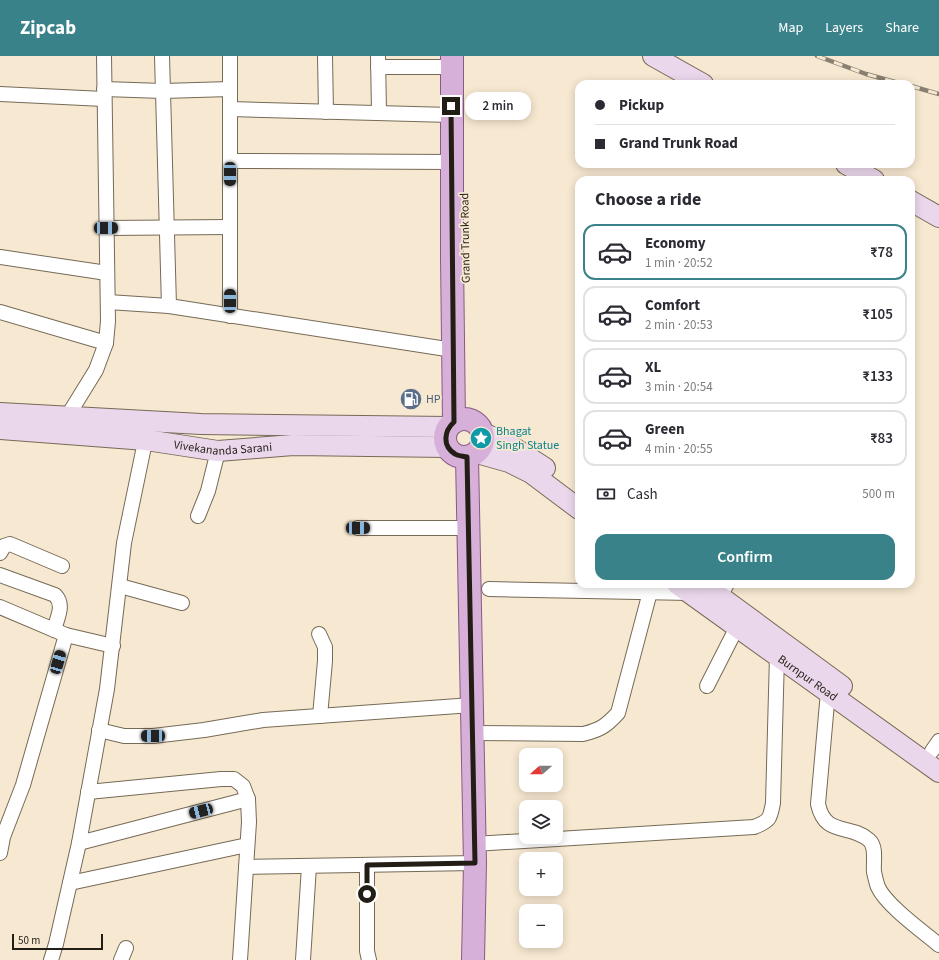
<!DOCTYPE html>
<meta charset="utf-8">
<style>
:root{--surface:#fff;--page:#f7f7f7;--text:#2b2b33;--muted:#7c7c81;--line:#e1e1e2;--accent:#3a828a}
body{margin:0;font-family:"Source Sans 3",sans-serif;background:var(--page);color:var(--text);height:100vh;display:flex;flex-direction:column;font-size:15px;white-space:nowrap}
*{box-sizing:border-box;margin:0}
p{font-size:13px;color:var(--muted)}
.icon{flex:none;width:22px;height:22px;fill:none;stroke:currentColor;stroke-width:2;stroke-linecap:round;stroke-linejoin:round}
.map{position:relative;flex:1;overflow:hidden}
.side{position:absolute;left:575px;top:120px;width:340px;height:412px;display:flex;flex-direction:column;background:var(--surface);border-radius:12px;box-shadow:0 2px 10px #0003}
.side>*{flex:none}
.guide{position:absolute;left:575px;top:24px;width:340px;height:88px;border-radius:12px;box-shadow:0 2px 10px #0003;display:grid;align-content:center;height:88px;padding:0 20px;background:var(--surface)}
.needle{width:26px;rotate:249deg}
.buttons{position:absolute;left:519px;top:692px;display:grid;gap:8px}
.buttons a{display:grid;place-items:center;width:44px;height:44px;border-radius:8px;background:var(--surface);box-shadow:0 2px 10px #0003;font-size:20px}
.scale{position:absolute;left:12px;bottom:10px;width:91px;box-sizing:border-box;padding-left:4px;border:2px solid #221d15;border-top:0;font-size:11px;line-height:14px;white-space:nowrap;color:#221d15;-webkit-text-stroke:3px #f7e8d1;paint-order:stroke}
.end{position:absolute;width:18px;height:18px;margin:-9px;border:5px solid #221d15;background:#fff;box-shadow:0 0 0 2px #fff}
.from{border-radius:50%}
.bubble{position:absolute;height:28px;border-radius:12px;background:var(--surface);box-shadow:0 2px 10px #0003;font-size:13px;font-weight:600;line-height:28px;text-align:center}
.car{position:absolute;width:12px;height:24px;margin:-12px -6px;border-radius:5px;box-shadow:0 0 3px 1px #0007;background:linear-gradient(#222 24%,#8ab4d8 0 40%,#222 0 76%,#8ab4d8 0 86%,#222 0)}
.guide b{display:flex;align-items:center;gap:14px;height:38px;font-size:15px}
.guide b+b{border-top:1px solid var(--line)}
.guide i{width:10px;height:10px;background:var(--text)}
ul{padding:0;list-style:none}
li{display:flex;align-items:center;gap:12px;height:56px;margin:0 8px 6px;padding:0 12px;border:2px solid var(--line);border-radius:12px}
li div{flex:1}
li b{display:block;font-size:15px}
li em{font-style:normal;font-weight:600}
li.selected{border-color:var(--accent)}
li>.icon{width:36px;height:36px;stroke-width:1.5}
h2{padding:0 20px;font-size:18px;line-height:48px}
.pay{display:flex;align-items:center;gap:10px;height:44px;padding:0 20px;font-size:15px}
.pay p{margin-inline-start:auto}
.button{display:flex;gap:8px;margin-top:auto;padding:8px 20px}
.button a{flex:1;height:46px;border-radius:12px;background:var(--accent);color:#fff;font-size:16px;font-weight:600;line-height:46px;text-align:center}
header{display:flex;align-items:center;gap:24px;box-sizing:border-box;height:56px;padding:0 20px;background:var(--accent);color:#fff}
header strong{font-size:19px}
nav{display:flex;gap:22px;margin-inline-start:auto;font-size:14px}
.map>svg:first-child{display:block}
</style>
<header>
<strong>Zipcab</strong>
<nav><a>Map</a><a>Layers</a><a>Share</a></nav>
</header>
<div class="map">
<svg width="939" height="904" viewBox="0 0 939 904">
<rect width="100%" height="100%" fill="#f7e8d1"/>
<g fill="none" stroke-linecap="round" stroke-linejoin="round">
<g stroke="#766a56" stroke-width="16">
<g id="street">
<polyline points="162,0 169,250"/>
<polyline points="230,0 230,260"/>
<polyline points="325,0 326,56"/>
<polyline points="378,0 379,56"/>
<polyline points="378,11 452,11"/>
<polyline points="104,33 163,35 230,33"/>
<polyline points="0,38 104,43"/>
<polyline points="230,53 451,59"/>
<polyline points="230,105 451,106"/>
<polyline points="106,172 230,171"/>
<polyline points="0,201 107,217"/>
<polyline points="108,246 169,250 453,294"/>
<polyline points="0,256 106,287"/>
<polyline points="67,361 96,314 106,287 108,265 104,0"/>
<polyline points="198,460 208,435 218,395"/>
<polyline points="358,472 468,472"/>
<polyline points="0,497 4,490 10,488 62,510"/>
<path d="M0,519l55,20c10,10 2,23 -1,35"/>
<polyline points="120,530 182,547"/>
<polyline points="489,533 690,537"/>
<polyline points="720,540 727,528"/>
<polyline points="0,551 66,579 113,590"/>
<polyline points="319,578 325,591 325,605 320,660"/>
<polyline points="707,630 737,571"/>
<path d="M828,636l-10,112c7,33 31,19 51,36 8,7 4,22 5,32 1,4 2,10 4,15 8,18 44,44 61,58"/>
<polyline points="99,674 124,680 153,680 204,674 263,664 472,649"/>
<path d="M472,677l111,1c17,-4 23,-8 35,-21l32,-121"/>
<polyline points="932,695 939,685"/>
<polyline points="88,736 221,723 234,723 243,730 248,743 249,766 240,904"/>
<polyline points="79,787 248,743"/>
<path d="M474,788l280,-17c15,-6 16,-7 19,-24l4,-147"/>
<polyline points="0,797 3,781 23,729 66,579"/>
<polyline points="367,809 367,895 369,904"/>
<polyline points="246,811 475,807"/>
<polyline points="70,827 247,789"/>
<polyline points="51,904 56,888 79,787 107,633 124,487 147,376"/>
<polyline points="121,904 126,892"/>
<polyline points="303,904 309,810"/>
</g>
</g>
<g stroke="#766a56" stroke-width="22">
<g id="secondary">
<polyline points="653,0 703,28"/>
<polyline points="846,108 874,124"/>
<polyline points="911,145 939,161"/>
<polyline points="0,357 201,368 449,371"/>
<path id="s1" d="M0,373l146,11 72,11 75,-6 154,2"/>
<polyline points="483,377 508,388 545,412"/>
<polyline points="477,397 509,406 531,417 579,453"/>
<path id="s2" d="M677,528l262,188"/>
<polyline points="703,528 842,630"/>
</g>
</g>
<g stroke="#875a84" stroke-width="24">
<g id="primary">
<polyline points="452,0 452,202 454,366"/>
<circle cx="464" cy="382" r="19"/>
<polyline points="467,401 475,807 473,904"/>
</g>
</g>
<use href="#street" stroke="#fff" stroke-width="14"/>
<use href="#secondary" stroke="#ebd7ec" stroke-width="20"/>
<use href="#primary" stroke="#d7b0d9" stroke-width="22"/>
<g stroke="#8a8071" stroke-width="4.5">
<g id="rail">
<polyline points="817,0 866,18 902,28"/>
<polyline points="911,30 939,38"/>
</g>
</g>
<use href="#rail" stroke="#f7e8d1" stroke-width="3" stroke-dasharray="9" stroke-linecap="butt"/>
</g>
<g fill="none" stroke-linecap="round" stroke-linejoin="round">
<path stroke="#221d15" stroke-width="5" d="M367,838v-29l108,-2 -8,-406c-4,-1 -9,-1 -12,-3 -13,-8 -11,-23 -1,-32l-3,-316"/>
</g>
<defs>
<g id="fuel-disc" transform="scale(1.15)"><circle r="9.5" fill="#5c6f8a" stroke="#f7e8d1"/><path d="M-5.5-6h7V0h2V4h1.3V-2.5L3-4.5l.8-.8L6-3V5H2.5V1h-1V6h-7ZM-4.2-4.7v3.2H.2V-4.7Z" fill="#fff"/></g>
<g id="sight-disc" transform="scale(1.15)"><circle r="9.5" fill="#0f9aa8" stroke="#f7e8d1"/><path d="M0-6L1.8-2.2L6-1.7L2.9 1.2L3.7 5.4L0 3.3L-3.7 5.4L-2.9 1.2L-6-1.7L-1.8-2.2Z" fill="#fff"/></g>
</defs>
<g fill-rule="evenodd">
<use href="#fuel-disc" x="411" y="343"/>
<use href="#sight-disc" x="481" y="382"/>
</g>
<g text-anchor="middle" stroke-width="3.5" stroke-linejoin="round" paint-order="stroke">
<g font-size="12" fill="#221d15" stroke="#f7e8d1">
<text transform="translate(465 182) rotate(-91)" y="4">Grand Trunk Road</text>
<text dy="4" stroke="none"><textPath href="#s1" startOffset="224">Vivekananda Sarani</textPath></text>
<text dy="4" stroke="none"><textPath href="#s2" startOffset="161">Burnpur Road</textPath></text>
</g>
<g font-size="12" fill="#4e5e75" stroke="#f7e8d1" text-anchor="start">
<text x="426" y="347">HP</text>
</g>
<g font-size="12" fill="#0d838f" stroke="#f7e8d1" text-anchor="start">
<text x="496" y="379">Bhagat<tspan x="496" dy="14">Singh Statue</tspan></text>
</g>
</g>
</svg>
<div class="buttons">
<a><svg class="needle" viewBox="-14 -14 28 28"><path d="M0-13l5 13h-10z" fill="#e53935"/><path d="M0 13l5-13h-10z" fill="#7c7c81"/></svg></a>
<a><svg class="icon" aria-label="layers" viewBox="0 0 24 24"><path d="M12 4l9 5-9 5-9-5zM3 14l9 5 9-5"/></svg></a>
<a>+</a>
<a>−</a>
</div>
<div class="scale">50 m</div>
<i class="end from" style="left:367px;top:838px"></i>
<i class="end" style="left:451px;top:50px"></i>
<div class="bubble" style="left:465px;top:36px;width:66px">2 min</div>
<i class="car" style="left:230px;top:118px;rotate:180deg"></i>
<i class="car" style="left:106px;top:172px;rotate:90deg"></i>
<i class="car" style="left:230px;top:245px;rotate:0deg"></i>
<i class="car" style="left:358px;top:472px;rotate:90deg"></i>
<i class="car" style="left:58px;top:606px;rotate:16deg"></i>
<i class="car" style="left:153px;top:680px;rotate:270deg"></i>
<i class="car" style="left:201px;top:755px;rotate:255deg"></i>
<div class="guide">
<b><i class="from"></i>Pickup</b>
<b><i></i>Grand Trunk Road</b>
</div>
<section class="side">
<h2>Choose a ride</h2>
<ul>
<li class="selected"><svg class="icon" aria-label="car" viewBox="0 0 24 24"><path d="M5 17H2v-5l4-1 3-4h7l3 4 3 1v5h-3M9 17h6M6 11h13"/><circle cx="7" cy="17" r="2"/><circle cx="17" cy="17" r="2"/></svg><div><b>Economy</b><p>1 min · 20:52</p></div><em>₹78</em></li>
<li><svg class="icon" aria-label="car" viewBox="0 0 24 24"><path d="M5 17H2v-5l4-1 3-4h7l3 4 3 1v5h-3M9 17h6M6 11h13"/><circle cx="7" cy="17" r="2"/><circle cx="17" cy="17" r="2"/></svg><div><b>Comfort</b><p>2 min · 20:53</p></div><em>₹105</em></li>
<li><svg class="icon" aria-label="car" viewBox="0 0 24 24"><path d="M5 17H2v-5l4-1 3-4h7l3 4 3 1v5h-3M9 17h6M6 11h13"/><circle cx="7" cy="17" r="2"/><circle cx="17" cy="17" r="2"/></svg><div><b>XL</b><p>3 min · 20:54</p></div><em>₹133</em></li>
<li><svg class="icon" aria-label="car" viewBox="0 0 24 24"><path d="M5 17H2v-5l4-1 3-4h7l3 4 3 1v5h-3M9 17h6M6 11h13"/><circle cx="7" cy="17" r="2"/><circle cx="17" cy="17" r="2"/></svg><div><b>Green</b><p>4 min · 20:55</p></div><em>₹83</em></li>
</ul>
<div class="pay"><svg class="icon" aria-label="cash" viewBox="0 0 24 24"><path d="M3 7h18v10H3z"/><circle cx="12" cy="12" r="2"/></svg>Cash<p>500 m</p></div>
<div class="button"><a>Confirm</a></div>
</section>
</div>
